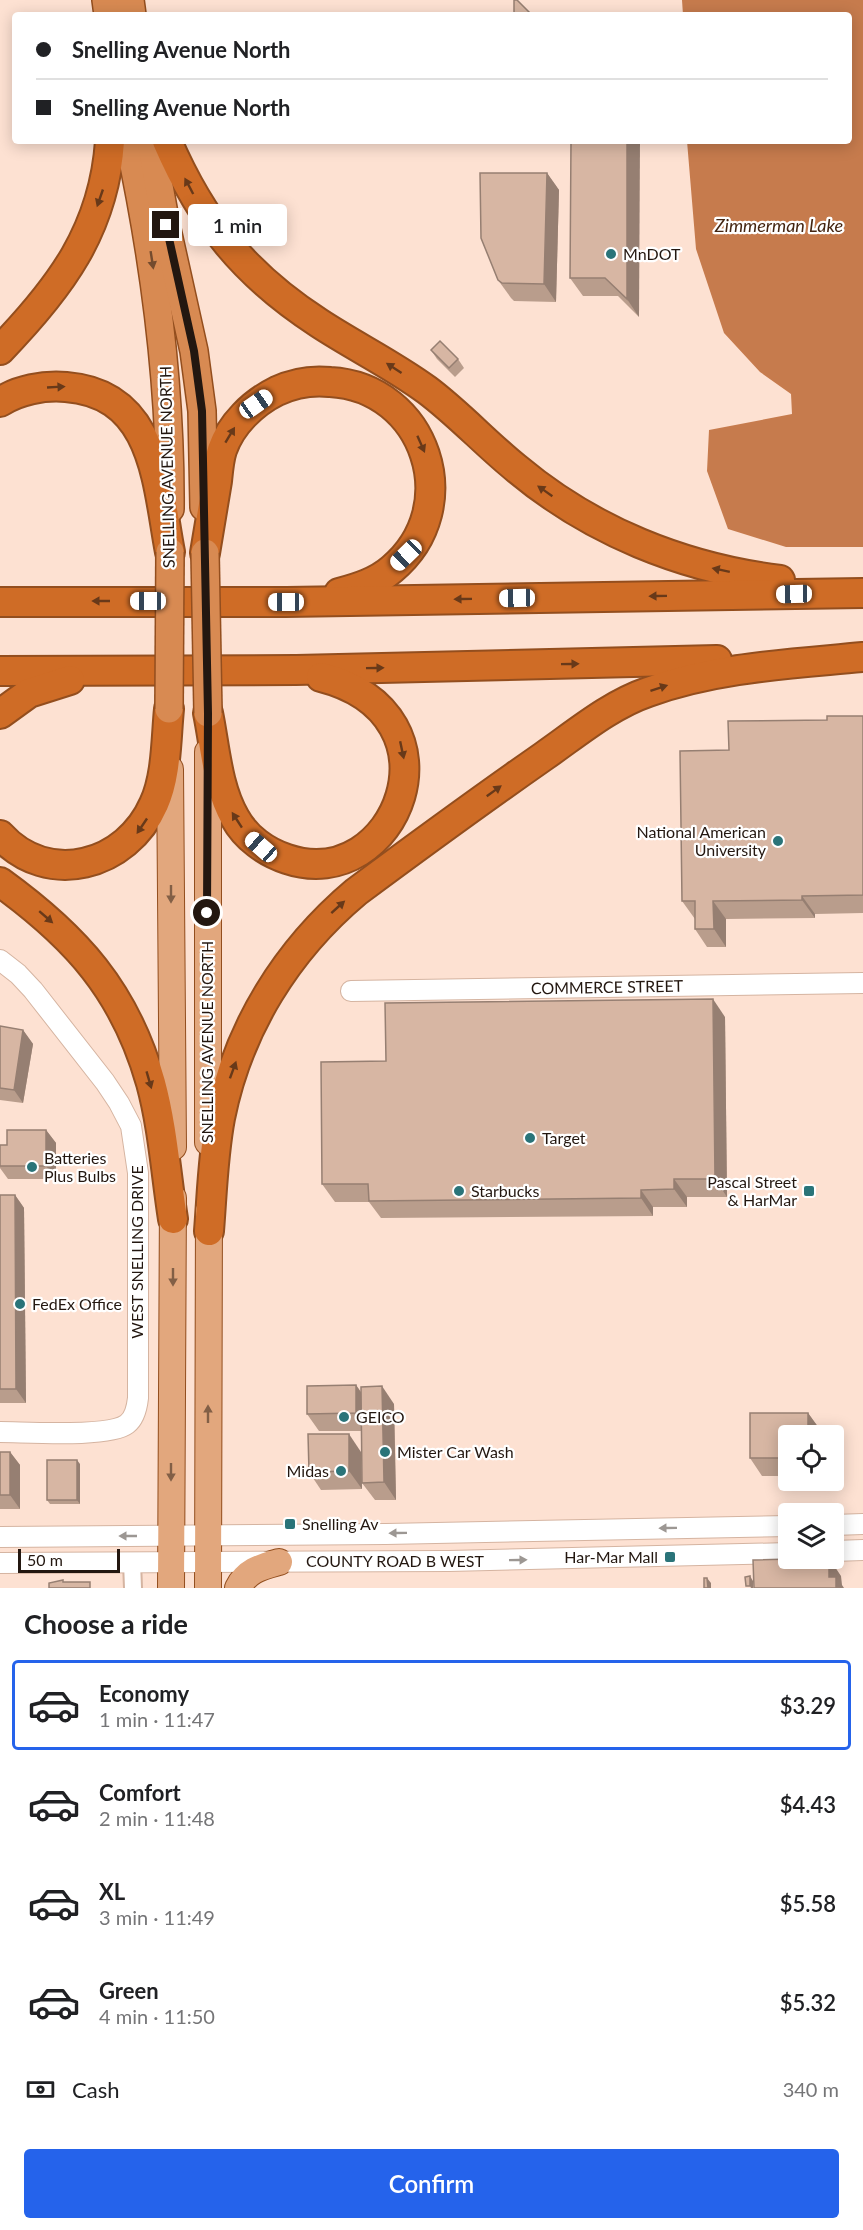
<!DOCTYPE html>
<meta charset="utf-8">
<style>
:root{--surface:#fff;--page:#f6f6f6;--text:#202124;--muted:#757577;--line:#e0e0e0;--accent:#2563eb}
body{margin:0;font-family:Lato,sans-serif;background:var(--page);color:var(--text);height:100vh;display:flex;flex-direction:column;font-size:22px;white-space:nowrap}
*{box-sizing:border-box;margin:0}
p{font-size:20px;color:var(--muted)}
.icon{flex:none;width:33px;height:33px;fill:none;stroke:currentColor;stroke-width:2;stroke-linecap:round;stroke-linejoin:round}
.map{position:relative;height:1588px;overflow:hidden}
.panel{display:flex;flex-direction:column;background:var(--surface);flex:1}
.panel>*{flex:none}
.banner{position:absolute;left:12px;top:12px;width:840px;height:132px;border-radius:6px;box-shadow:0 3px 15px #0003;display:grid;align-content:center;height:132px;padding:0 24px;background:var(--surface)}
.controls{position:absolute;left:778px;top:1425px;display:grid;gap:12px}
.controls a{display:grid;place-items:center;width:66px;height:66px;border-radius:6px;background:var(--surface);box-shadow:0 3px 15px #0003;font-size:30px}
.scale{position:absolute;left:18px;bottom:15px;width:102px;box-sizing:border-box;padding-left:6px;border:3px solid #231710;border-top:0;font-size:16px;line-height:21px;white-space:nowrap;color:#231710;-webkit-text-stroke:4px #fff;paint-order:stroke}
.end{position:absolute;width:27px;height:27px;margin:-14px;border:8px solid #231710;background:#fff;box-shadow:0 0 0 3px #fff}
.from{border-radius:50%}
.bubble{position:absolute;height:42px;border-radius:6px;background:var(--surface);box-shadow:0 3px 15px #0003;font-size:20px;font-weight:600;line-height:42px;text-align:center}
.car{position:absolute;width:18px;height:36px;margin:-18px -9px;border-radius:8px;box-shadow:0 0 4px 2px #0007;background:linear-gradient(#fff 24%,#345 0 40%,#fff 0 76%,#345 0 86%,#fff 0)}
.banner b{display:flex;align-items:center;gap:21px;height:57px;font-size:22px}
.banner b+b{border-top:2px solid var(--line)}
.banner i{width:15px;height:15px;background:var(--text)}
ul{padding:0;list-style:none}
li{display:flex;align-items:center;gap:18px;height:90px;margin:0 12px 9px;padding:0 12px;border:3px solid transparent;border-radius:6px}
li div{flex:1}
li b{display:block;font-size:22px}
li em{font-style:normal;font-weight:600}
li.current{border-color:var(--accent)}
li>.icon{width:54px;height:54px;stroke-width:1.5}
h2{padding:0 24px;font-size:27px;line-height:72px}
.pay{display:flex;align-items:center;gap:15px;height:66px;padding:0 24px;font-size:22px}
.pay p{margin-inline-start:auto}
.button{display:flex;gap:12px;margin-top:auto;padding:12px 24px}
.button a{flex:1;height:69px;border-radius:6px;background:var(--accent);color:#fff;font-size:24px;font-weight:600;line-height:69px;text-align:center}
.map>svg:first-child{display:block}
</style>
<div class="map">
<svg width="863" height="1588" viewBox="0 0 863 1588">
<rect width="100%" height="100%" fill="#fde1d2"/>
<polygon fill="#c67b4d" points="682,0 863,0 863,547 786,547 728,529 707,471 709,430 792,414 791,394 760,372 724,333 696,249 687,141 849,141 849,15 683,15"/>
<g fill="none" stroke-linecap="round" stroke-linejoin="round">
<g stroke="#d5b4a1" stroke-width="20">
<polyline id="minor" points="132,1562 133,1588"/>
</g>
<g stroke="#d5b4a1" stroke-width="22">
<g id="tertiary">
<path d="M0,960l18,14 15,16 72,92 14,21 12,23 7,47v225c-1,9 -3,20 -11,26 -18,14 -101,8 -127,8"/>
<polyline points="351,991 863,983"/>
<polyline points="834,1525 863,1524"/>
<polyline points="0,1537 386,1534 789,1526"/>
<polyline points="834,1551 863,1550"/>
<polyline points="0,1563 449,1561 789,1553"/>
</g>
</g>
<g stroke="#934e1e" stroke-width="28">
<g id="primary">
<polyline points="208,752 208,1142"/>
<polyline points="170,769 173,1147"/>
<polyline points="171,1588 173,1198"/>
<polyline points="208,1588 209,1211"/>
<path d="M238,1588c9,-18 23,-21 41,-26"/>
</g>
</g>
<g stroke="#934e1e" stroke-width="30">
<g id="trunk">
<polyline points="106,0 108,15"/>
<polyline points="130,0 132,15"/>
<path d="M129,141c26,122 42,243 41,368"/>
<polyline points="151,141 166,225 194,351 202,411 204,507"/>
</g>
</g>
<g stroke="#934e1e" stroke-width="32">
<g id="motorway">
<path d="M167,141c35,81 78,134 152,182 35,23 74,42 108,67 32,24 58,53 89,78 75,63 167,100 264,112"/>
<path d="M0,350c60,-62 104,-120 110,-209"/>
<path d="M0,402c18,-12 44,-17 66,-15 90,7 91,97 104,165"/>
<path d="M205,553c4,-24 8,-48 12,-72 1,-10 2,-22 5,-31 9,-26 31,-47 55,-59 17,-8 34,-11 53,-9 96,5 136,125 62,187 -15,13 -34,19 -53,24"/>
<polyline points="0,602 286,602 863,593"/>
<polyline points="0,671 296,670 717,660"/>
<path d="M208,713c7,34 9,74 27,105 11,20 31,34 52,41 109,37 182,-144 34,-182"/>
<polyline points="0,714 29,693 70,680"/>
<path d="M0,835c48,53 127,31 154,-31 13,-28 12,-65 15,-95"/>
<path d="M0,882c76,55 125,109 151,201 12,44 15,91 22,136"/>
<path d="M209,1231c3,-38 4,-76 11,-113 18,-90 67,-168 136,-226 62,-46 125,-92 188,-136 33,-23 66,-51 104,-64 69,-25 143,-28 215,-35"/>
</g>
</g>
<use href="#minor" stroke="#fff" stroke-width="16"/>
<use href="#tertiary" stroke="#fff" stroke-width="20"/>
<use href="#primary" stroke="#e2a77d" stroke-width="26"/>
<use href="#trunk" stroke="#d88a52" stroke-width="27"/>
<use href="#motorway" stroke="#cf6c26" stroke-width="28"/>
<g stroke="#934e1e" stroke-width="30" stroke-linecap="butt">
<g id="trunk-bridge">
<polyline points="205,553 208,713"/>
<polyline points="169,709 170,552"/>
</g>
</g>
<use href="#trunk-bridge" stroke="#d88a52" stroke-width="27"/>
</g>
<g fill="#b99d8c">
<polygon points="571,141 639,317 618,296 583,296 570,278"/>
<polygon points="547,173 559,190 556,302 514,301 511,298 498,280"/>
<polygon points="431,350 458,359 464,368 455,377 437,359"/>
<polygon points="863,716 863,913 815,914 815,918 726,919 726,947 707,947 695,929 695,919 682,901 729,750 827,720"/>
<polygon points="725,1017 727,1197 687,1197 687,1207 653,1207 653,1216 381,1218 369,1202 335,1202 322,1184 386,1061"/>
<polygon points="0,1026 23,1030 33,1044 23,1103 0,1100"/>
<polygon points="46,1130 56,1143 56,1179 8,1179 0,1168 0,1145 7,1145"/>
<polygon points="0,1195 15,1195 24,1208 26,1403 0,1403"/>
<polygon points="356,1385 361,1392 394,1404 396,1500 375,1500 362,1483 362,1431 319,1431 307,1414"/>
<polygon points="750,1413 808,1413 821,1431 821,1436 789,1436 789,1476 762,1476 750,1458"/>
<polygon points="0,1452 10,1452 20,1465 20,1509 0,1509"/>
<polygon points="361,1452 362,1489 321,1490 309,1472"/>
<polygon points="80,1464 80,1504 50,1504 47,1500"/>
</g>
<g fill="#967f72">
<polygon points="627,141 640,141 639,317 627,299"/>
<polygon points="547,173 559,190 556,302 544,284"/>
<polygon points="802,896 815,914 815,918 802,900"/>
<polygon points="713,901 726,919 726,947 714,929"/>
<polygon points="713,999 725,1017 727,1197 715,1179"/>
<polygon points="23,1030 33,1044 23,1103 14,1090"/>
<polygon points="46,1130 56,1143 56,1179 46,1166"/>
<polygon points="674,1179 687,1197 687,1207 674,1189"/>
<polygon points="641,1190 653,1207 653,1216 641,1198"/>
<polygon points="15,1195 24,1208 26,1403 16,1389"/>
<polygon points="356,1385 368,1403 369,1430 356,1413"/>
<polygon points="382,1386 394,1404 396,1500 384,1482"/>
<polygon points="808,1413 821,1431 821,1436 808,1436"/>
<polygon points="349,1434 361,1452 362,1489 349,1471"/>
<polygon points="10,1452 20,1465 20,1509 10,1495"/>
<polygon points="77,1460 80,1464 80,1504 77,1500"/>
<polygon points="829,1558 841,1576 842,1585 844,1588 836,1588 829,1577"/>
<polygon points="750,1576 753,1581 753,1588 751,1588 750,1586"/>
<polygon points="707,1578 711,1583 711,1588 708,1588"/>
</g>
<g fill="#d7b6a3" stroke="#967f72" stroke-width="1.5">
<polygon points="514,0 517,0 532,15 514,15"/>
<polygon points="571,141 627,141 627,299 605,278 570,278"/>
<polygon points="480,173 547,173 544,284 502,283 498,280 481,238"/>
<polygon points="440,341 458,359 449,368 431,350"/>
<polygon points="827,716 863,716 863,895 802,896 802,900 713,901 714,929 695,929 695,901 682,901 680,751 729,750 728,721 827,720"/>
<polygon points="713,999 715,1179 674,1179 674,1189 641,1190 641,1198 369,1201 368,1184 322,1184 321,1062 386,1061 385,1003"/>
<polygon points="0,1026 23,1030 14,1090 0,1088"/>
<polygon points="7,1130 46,1130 46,1166 0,1166 0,1145 7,1145"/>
<polygon points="0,1195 15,1195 16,1389 0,1389"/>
<polygon points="356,1385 356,1413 307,1414 307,1386"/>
<polygon points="382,1386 384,1482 362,1483 361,1387"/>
<polygon points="750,1413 808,1413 808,1436 789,1436 789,1458 750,1458"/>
<polygon points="308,1434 349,1434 349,1471 309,1472"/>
<rect x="0" y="1452" width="10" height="43"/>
<rect x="47" y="1460" width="30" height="40"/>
<polygon points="829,1558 829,1577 836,1577 836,1588 754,1588 753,1560"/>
<polygon points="750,1576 750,1586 746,1586 745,1577"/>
<polygon points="704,1578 707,1578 708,1588 704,1588"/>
<polygon points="63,1580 63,1582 90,1582 90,1588 49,1588 49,1583"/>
</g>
<defs><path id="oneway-solid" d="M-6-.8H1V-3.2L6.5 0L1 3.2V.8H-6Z" transform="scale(1.5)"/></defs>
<g fill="#683919">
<use href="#oneway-solid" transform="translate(189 186) rotate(-118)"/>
<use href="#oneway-solid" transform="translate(100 198) rotate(109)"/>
<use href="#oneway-solid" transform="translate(394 368) rotate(-147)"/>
<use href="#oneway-solid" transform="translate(56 387) rotate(-3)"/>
<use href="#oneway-solid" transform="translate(230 435) rotate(-59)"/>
<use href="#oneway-solid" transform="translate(421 444) rotate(66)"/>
<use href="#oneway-solid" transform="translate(545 491) rotate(-145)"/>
<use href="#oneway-solid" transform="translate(721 570) rotate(-168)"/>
<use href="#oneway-solid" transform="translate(658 596) rotate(179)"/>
<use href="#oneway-solid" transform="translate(463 599) rotate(179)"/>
<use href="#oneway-solid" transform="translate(101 601) rotate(-180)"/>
<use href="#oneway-solid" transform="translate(570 664) rotate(-1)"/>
<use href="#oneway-solid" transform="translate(375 668) rotate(-1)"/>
<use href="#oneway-solid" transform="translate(659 688) rotate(-18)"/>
<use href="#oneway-solid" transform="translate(402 750) rotate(78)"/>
<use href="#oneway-solid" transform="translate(494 791) rotate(-36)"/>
<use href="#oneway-solid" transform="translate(237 820) rotate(-123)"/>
<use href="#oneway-solid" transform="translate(142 826) rotate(124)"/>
<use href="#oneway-solid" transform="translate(338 907) rotate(-42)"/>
<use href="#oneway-solid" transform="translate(46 917) rotate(41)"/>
<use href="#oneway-solid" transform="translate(233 1070) rotate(-70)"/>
<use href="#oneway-solid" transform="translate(149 1080) rotate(74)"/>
</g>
<use fill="#744b2e" href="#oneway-solid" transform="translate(152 260) rotate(81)"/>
<g fill="#825f46">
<use href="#oneway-solid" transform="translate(171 894) rotate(90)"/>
<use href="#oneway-solid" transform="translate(173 1277) rotate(90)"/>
<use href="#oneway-solid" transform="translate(208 1414) rotate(-90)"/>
<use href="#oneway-solid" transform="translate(171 1472) rotate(90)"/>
</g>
<g fill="#9c9793">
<use href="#oneway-solid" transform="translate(668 1528) rotate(179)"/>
<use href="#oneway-solid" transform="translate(398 1533) rotate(179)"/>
<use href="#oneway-solid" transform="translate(128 1536) rotate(180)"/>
<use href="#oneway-solid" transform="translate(518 1560) rotate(-1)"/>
</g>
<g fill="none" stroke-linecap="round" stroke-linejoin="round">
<polyline stroke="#231710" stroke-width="8" points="166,225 194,351 202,411 208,713 207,913"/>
</g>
<g fill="#2a7479" stroke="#fff" stroke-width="2">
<circle cx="611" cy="254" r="6"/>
<circle cx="778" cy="841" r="6"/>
<circle cx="530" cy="1138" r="6"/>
<circle cx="32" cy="1167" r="6"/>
<circle cx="459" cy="1191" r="6"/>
<rect x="803" y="1185" width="12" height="12" rx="3"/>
<circle cx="20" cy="1304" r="6"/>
<circle cx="344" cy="1417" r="6"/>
<circle cx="385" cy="1452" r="6"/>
<circle cx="341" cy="1471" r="6"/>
<rect x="284" y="1518" width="12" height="12" rx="3"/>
<rect x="664" y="1551" width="12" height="12" rx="3"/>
</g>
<g text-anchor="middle" stroke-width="4.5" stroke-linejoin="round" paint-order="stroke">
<g font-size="16" fill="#231710" stroke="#fff" text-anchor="start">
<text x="623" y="260">MnDOT</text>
<text x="766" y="838" text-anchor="end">National American<tspan x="766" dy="18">University</tspan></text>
<text x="542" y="1144">Target</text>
<text x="44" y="1164">Batteries<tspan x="44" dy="18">Plus Bulbs</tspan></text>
<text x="797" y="1188" text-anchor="end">Pascal Street<tspan x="797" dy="18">&amp; HarMar</tspan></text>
<text x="471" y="1197">Starbucks</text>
<text x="32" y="1310">FedEx Office</text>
<text x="356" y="1423">GEICO</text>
<text x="397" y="1458">Mister Car Wash</text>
<text x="329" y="1477" text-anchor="end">Midas</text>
<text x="302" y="1530">Snelling Av</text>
<text x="658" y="1563" text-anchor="end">Har-Mar Mall</text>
</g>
<g font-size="16" fill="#231710" stroke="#fff">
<text transform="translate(167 467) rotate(-91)" y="6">SNELLING AVENUE NORTH</text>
<text transform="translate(607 987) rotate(-1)" y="6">COMMERCE STREET</text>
<text transform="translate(207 1042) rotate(-90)" y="6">SNELLING AVENUE NORTH</text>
<text transform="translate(137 1252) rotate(-90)" y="6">WEST SNELLING DRIVE</text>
<text x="395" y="1567">COUNTY ROAD B WEST</text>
</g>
<g font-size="18" font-style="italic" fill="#442511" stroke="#fff">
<text x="779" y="232">Zimmerman Lake</text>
</g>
</g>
</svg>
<div class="controls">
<a><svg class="icon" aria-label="locate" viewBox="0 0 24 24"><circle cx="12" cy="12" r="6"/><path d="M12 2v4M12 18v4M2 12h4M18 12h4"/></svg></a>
<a><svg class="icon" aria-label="layers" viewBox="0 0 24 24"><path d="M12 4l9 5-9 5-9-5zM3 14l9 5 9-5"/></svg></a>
</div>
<div class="scale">50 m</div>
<i class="end from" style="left:207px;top:913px"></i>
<i class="end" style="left:166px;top:225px"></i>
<div class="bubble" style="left:188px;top:204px;width:99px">1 min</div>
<i class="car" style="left:256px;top:404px;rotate:55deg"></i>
<i class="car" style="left:406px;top:555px;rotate:226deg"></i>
<i class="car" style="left:794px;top:594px;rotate:269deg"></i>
<i class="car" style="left:517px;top:598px;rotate:269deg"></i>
<i class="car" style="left:148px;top:601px;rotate:270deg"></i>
<i class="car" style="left:286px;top:602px;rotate:270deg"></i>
<i class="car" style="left:261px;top:847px;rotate:311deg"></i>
<div class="banner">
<b><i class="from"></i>Snelling Avenue North</b>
<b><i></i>Snelling Avenue North</b>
</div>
</div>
<section class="panel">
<h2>Choose a ride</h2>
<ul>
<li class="current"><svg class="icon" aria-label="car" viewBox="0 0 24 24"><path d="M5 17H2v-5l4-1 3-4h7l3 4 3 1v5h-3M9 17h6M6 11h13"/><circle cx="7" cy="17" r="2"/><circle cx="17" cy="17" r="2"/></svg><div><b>Economy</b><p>1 min · 11:47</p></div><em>$3.29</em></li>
<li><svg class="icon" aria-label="car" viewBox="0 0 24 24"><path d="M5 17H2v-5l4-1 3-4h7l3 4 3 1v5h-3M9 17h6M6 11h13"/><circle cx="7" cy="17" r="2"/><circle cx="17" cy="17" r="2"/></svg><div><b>Comfort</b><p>2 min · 11:48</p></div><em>$4.43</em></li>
<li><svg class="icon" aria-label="car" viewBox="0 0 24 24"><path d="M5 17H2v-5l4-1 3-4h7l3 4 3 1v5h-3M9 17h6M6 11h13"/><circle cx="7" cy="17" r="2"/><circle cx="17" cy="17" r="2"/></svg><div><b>XL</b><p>3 min · 11:49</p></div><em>$5.58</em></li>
<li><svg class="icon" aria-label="car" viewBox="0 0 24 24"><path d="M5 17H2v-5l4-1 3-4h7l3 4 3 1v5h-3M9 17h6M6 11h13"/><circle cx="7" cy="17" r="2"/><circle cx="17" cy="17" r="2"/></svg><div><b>Green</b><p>4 min · 11:50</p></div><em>$5.32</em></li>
</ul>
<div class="pay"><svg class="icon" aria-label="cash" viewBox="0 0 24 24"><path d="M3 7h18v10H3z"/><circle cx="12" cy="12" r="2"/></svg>Cash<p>340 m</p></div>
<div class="button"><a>Confirm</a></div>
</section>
